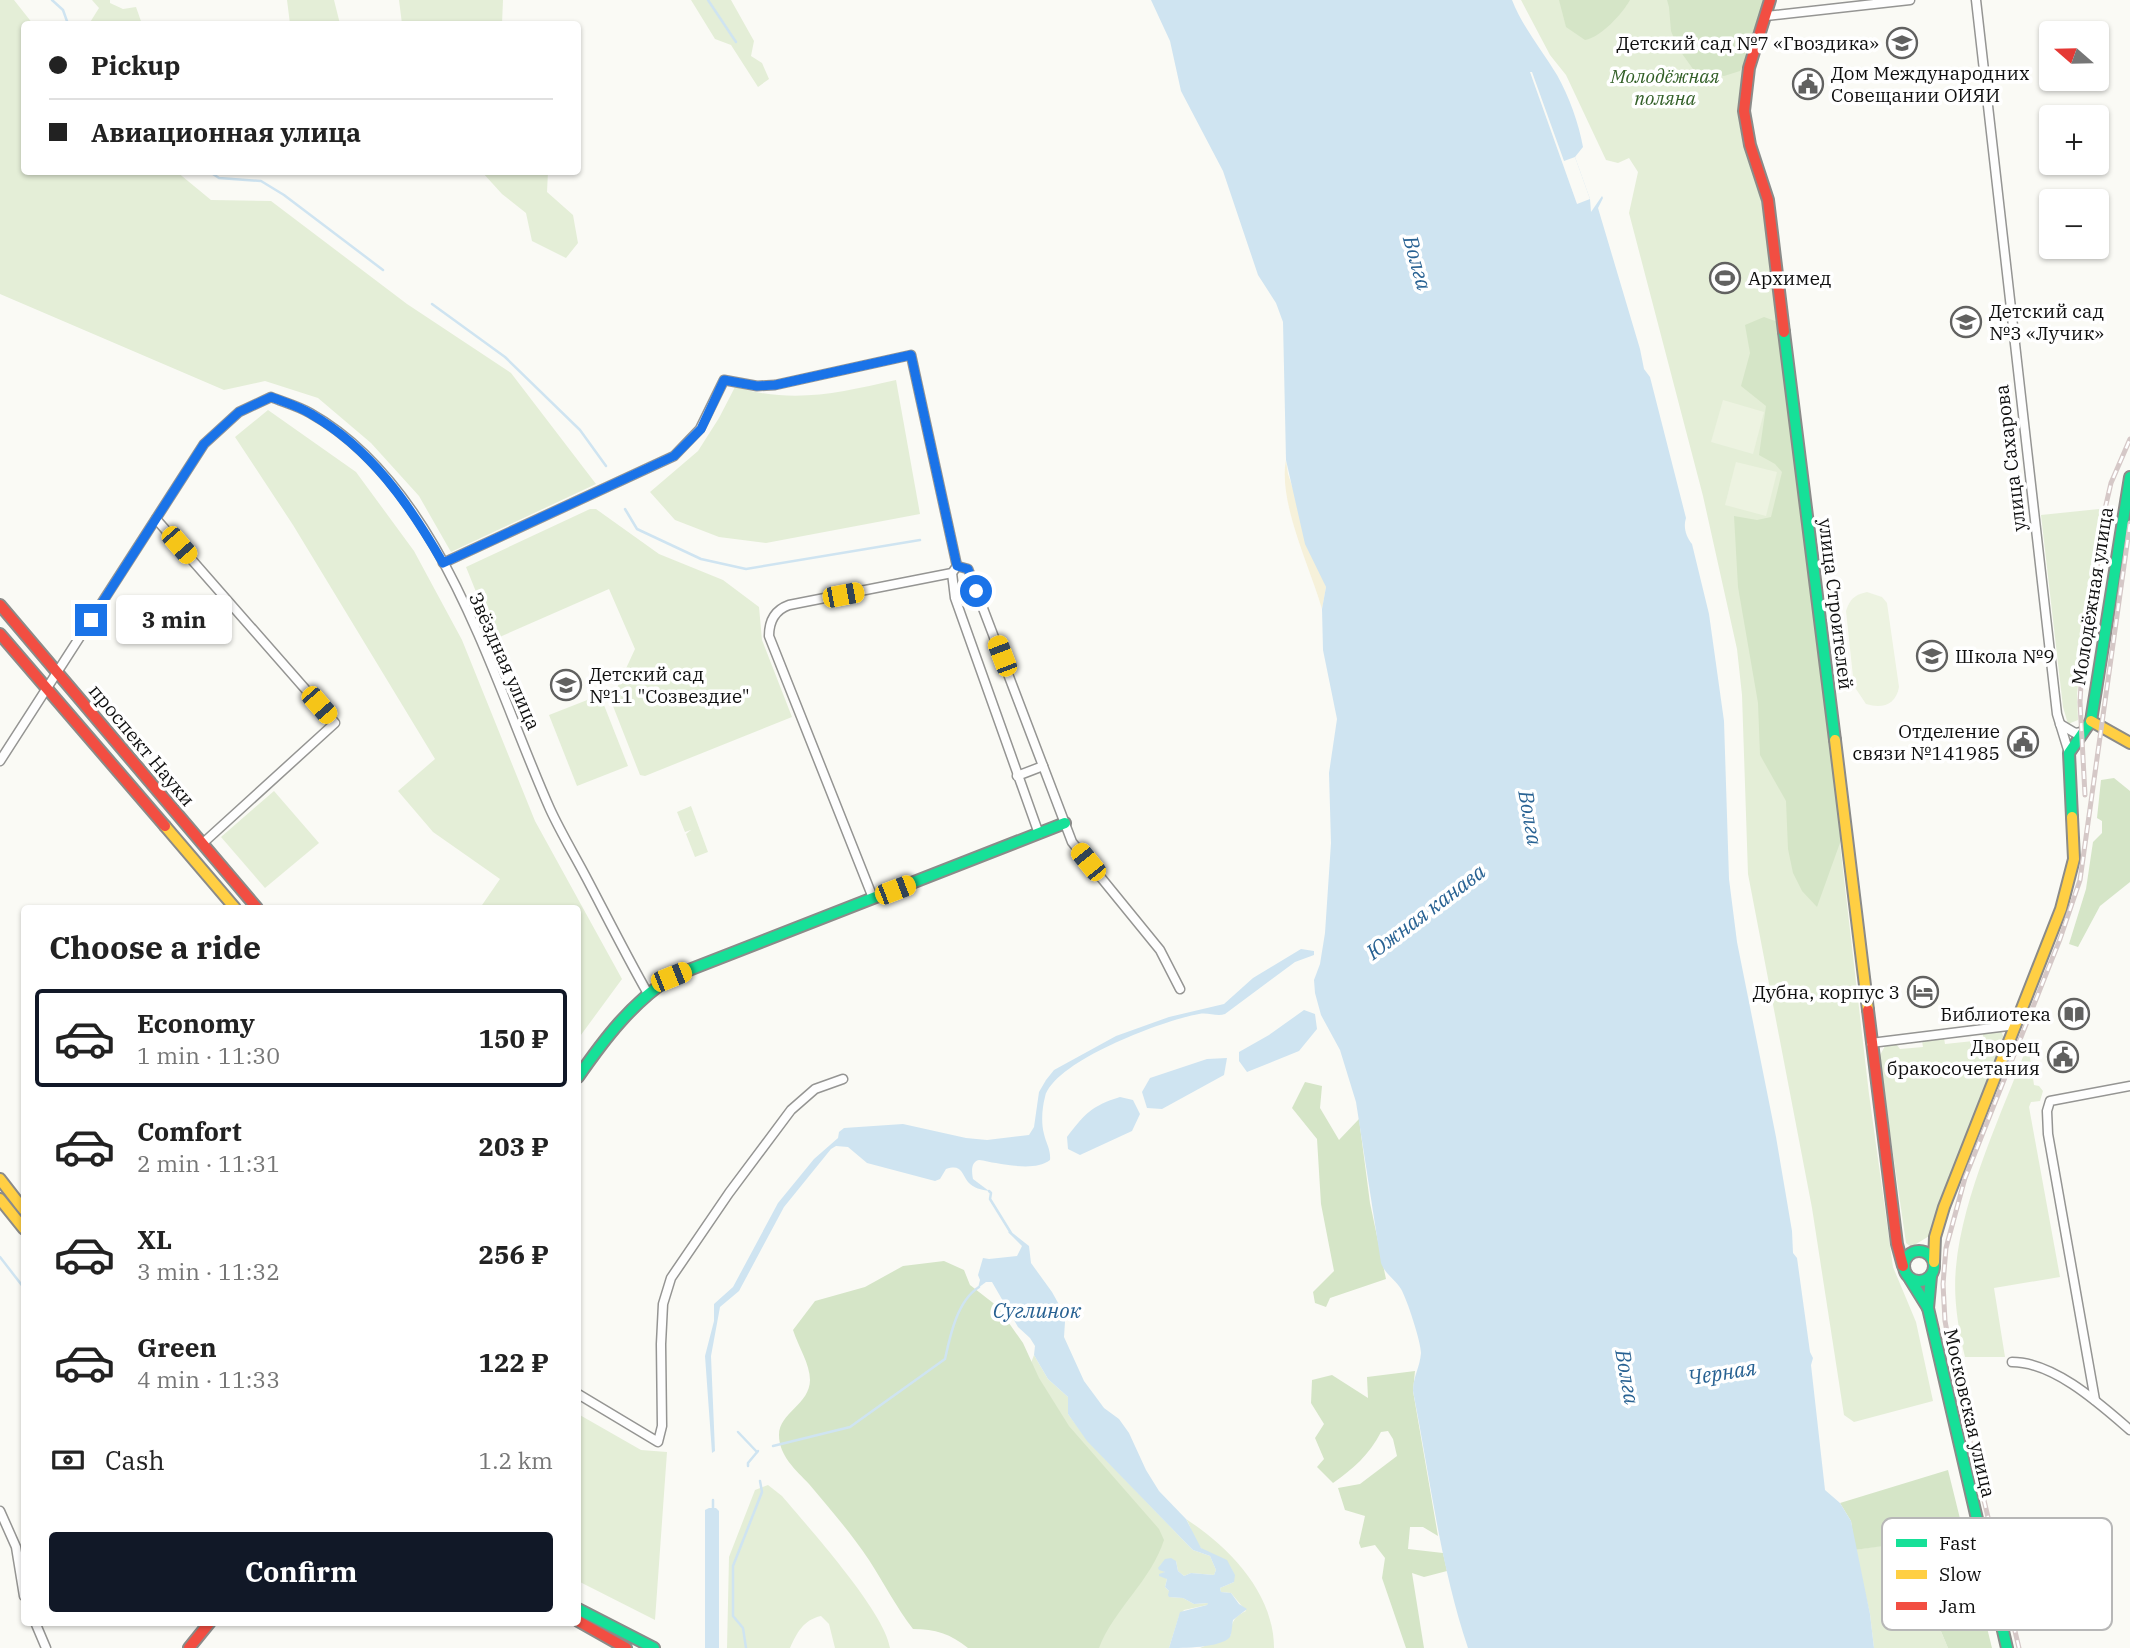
<!DOCTYPE html>
<meta charset="utf-8">
<style>
:root{--surface:#fff;--page:#f6f6f6;--text:#222;--muted:#767676;--line:#e0e0e0;--accent:#111827}
body{margin:0;font-family:"IBM Plex Serif",serif;background:var(--page);color:var(--text);height:100vh;display:flex;flex-direction:column;font-size:26px;white-space:nowrap}
*{box-sizing:border-box;margin:0}
p{font-size:23px;color:var(--muted)}
.icon{flex:none;width:38px;height:38px;fill:none;stroke:currentColor;stroke-width:2;stroke-linecap:round;stroke-linejoin:round}
.map{position:relative;flex:1;overflow:hidden}
.details{position:absolute;left:21px;top:905px;width:560px;height:721px;display:flex;flex-direction:column;background:var(--surface);border-radius:7px;box-shadow:0 2px 5px #0004}
.details>*{flex:none}
.top-card{position:absolute;left:21px;top:21px;width:560px;height:154px;border-radius:7px;box-shadow:0 2px 5px #0004;display:grid;align-content:center;height:154px;padding:0 28px;background:var(--surface)}
.needle{width:46px;rotate:290deg}
.tools{position:absolute;left:2039px;top:21px;display:grid;gap:14px}
.tools a{display:grid;place-items:center;width:70px;height:70px;border-radius:7px;background:var(--surface);box-shadow:0 2px 5px #0004;font-size:35px}
.end{position:absolute;width:32px;height:32px;margin:-16px;border:9px solid #1a73e8;background:#fff;box-shadow:0 0 0 4px #fff}
.from{border-radius:50%}
.bubble{position:absolute;height:49px;border-radius:7px;background:var(--surface);box-shadow:0 2px 5px #0004;font-size:23px;font-weight:800;line-height:49px;text-align:center}
.car{position:absolute;width:21px;height:42px;margin:-21px -10px;border-radius:9px;box-shadow:0 0 5px 2px #0007;background:linear-gradient(#f5c518 24%,#345 0 40%,#f5c518 0 76%,#345 0 86%,#f5c518 0)}
.top-card b{display:flex;align-items:center;gap:24px;height:66px;font-size:26px}
.top-card b+b{border-top:2px solid var(--line)}
.top-card i{width:18px;height:18px;background:var(--text)}
ul{padding:0;list-style:none}
li{display:flex;align-items:center;gap:21px;height:98px;margin:0 14px 10px;padding:0 14px;border:4px solid transparent;border-radius:7px}
li div{flex:1}
li b{display:block;font-size:26px}
li em{font-style:normal;font-weight:800}
li.selected{border-color:var(--accent)}
li>.icon{width:63px;height:63px;stroke-width:1.5}
h2{padding:0 28px;font-size:32px;line-height:84px}
.pay{display:flex;align-items:center;gap:18px;height:77px;padding:0 28px;font-size:26px}
.pay p{margin-inline-start:auto}
.cta{display:flex;gap:14px;margin-top:auto;padding:14px 28px}
.cta a{flex:1;height:80px;border-radius:7px;background:var(--accent);color:#fff;font-size:28px;font-weight:800;line-height:80px;text-align:center}
.map>svg:first-child{display:block}
</style>
<div class="map">
<svg width="2130" height="1648" viewBox="0 0 2130 1648">
<rect width="100%" height="100%" fill="#fafaf5"/>
<g fill="#e4eed7">
<polygon points="0,0 14,0 33,24 24,24 24,172 177,172 211,200 271,201 407,304 511,373 596,484 451,552 419,496 371,443 318,398 265,381 224,390 0,294"/>
<polygon points="92,0 110,0 110,3 123,9 136,7 142,24 89,24 99,8"/>
<polygon points="287,0 334,0 340,24 290,24"/>
<polygon points="399,0 503,0 502,24 402,24"/>
<polygon points="691,0 731,0 754,41 751,56 762,63 769,79 758,87 731,45 715,39"/>
<polygon points="1521,0 1763,0 1739,95 1740,128 1762,203 1812,602 1869,1094 1893,1267 1916,1322 1933,1401 1854,1422 1844,1415 1812,1208 1748,874 1742,695 1737,649 1703,496 1629,213 1638,172 1629,158 1618,163 1606,160 1566,75 1550,55"/>
<polygon points="482,172 548,172 547,192 573,215 578,243 566,258 532,241 526,213 502,194"/>
<path d="M896,380l24,134 -154,29 -47,-6 -44,-17 -25,-28 48,-41 21,-33 16,-31c59,17 103,6 161,-7z"/>
<polygon points="268,410 356,472 414,551 462,640 535,821 622,979 578,1039 578,908 480,908 500,879 433,832 398,791 435,759 293,525 235,437"/>
<polygon points="590,509 596,509 659,554 723,580 759,607 762,640 792,717 645,776 640,775 611,701 635,649 609,589 495,639 466,567"/>
<polygon points="2099,509 2101,515 2077,694 2078,720 2068,724 2063,707 2041,515"/>
<polygon points="600,695 628,766 577,786 549,715"/>
<polygon points="274,791 319,843 265,888 221,837"/>
<polygon points="691,806 708,852 695,857 686,834 691,830 685,832 677,812"/>
<polygon points="2001,1031 2004,1038 1940,1206 1931,1235 1911,1247 1906,1243 1879,1057 1885,1046 1896,1044 1900,1049 1923,1047 1922,1041 1944,1038 1945,1044 1983,1040 1983,1034"/>
<path d="M2028,1044l6,41 5,1 4,5 -3,10 -9,1 -2,5 31,170 -66,11 11,69h-40c-7,-29 -12,-60 -9,-90 7,-73 46,-154 72,-223z"/>
<polygon points="1034,1355 1048,1379 1068,1397 1068,1414 1088,1441 1186,1543 1193,1550 1210,1556 1216,1570 1214,1575 1191,1573 1184,1576 1178,1571 1176,1561 1161,1564 1160,1567 1165,1572 1163,1574 1167,1579 1165,1587 1169,1591 1169,1597 1183,1598 1194,1604 1209,1603 1207,1605 1184,1610 1179,1616 1169,1648 1086,1648 1013,1411"/>
<polygon points="578,1414 641,1450 667,1452 655,1620 578,1581"/>
<path d="M768,1485l14,11c26,31 103,116 108,152h-55l-6,-24 -8,-8c-18,4 -24,17 -31,32h-63l2,-91 26,-67z"/>
<path d="M1186,1519c43,28 88,74 88,129h-74l31,-13c0,-13 3,-18 15,-24l-15,-18 -10,-1 -1,-4 14,-6c1,-23 -18,-22 -32,-33 -8,-6 -10,-21 -16,-30z"/>
<polygon points="1903,1542 1948,1648 1874,1648 1870,1614 1855,1550"/>
</g>
<g fill="#d5e5c7">
<path d="M1559,0h71c-8,14 -29,37 -45,40l-19,-13z"/>
<polygon points="1667,0 1763,0 1748,57 1740,71 1724,76 1693,69 1678,48 1671,31 1669,7"/>
<polygon points="1764,317 1778,322 1841,840 1817,907 1802,891 1793,873 1788,849 1786,801 1760,755 1758,703 1738,587 1734,516 1757,520 1771,517 1782,472 1775,464 1759,455 1766,406 1741,386 1750,353 1745,325"/>
<polygon points="2114,778 2130,791 2130,882 2100,906 2078,947 2069,944 2086,889 2093,842 2102,833 2102,821 2097,818 2101,780"/>
<polygon points="1305,1082 1322,1086 1320,1108 1339,1140 1359,1119 1370,1203 1386,1279 1330,1298 1326,1307 1315,1303 1313,1292 1334,1271 1321,1204 1317,1139 1292,1108"/>
<path d="M944,1261l20,9 6,15 27,21 26,37 16,35 30,48 90,103 5,11c-13,41 -50,69 -65,108h-131c-17,-14 -33,-19 -55,-19 -17,-22 -29,-46 -44,-69 -18,-27 -39,-51 -60,-76 -13,-14 -30,-28 -30,-49 0,-22 31,-31 31,-55 0,-16 -12,-34 -17,-50l22,-29 50,-14 38,-21z"/>
<path d="M1415,1371l-2,20 25,145 -15,-9h-13l-2,22 35,4 4,18 -23,6 -12,-4 12,75h-18l-24,-70 3,-20 -10,-13 -14,3 -2,-5 6,-27 -20,-6 -7,-22 22,-4 37,-28 -4,-17 -5,-8 -7,1c-12,23 -28,37 -48,51l-16,-16 7,-8 -9,-21 9,-14 -13,-21 1,-23 20,-5 36,23 -1,-21z"/>
<polygon points="1948,1470 1992,1648 1948,1648 1904,1543 1855,1550 1851,1521 1840,1503"/>
</g>
<path fill="#f6f1da" d="M1286,460l2,14 38,113 -4,22c-12,-42 -44,-107 -36,-149z"/>
<g fill="#edf3e1">
<polygon points="1723,400 1764,412 1753,454 1711,442"/>
<polygon points="1736,462 1777,472 1766,516 1725,505"/>
<path d="M1867,592l15,5 5,6 12,84c-3,18 -17,22 -33,17l-12,-18 -8,-75c4,-12 8,-16 21,-19z"/>
</g>
<g fill="#cfe4f1">
<path d="M1151,0h361c11,28 30,50 45,75 12,21 22,49 26,72l-8,10 15,42 1,13 11,-16 1,2 -5,10 42,141 4,20 6,8 36,141c-3,9 0,19 6,26l17,70 15,107 5,158 8,63 39,195 16,94 1,22 4,5 13,94 3,6 -2,7 14,125 15,13 11,18 19,93 4,34h-406c-28,-83 -38,-171 -55,-257 0,-14 7,-24 8,-38 0,-11 -14,-54 -20,-64 -6,-10 -16,-15 -20,-26l-25,-161 -16,-52 -19,-35 -6,-22 -1,-13 6,-16 5,-31 6,-90 -2,-70 8,-54 -14,-69 -1,-41 4,-22 -21,-43 -19,-84 -3,-138 -7,-19 -18,-28 -35,-104 -42,-80 -11,-50z"/>
<path d="M1301,949l13,2v4l-19,7 -70,52c-8,3 -17,-2 -26,0 -35,6 -145,47 -154,83 -3,11 -4,26 -1,37 2,9 7,16 6,26 -13,10 -37,6 -54,3 -5,0 -12,-3 -17,-3 -9,2 -7,13 -6,19l16,12c-7,-1 -16,-3 -21,-9 -7,-10 -7,-18 -22,-13l-6,10 -5,2 -68,-18 -19,-16 -12,-1 -5,3 -47,58 -45,84 -19,16 -9,49 4,95 -3,2 -7,-97 9,-35v-17l19,-17 45,-84 36,-44 24,-21 1,-6 5,-4 59,-4 63,14 21,2 42,-5 5,-8 5,-35 7,-12 8,-10 62,-34 53,-19 55,-13 29,-26z"/>
<polygon points="1304,1010 1315,1014 1317,1029 1299,1051 1247,1072 1239,1061 1239,1052 1269,1035"/>
<polygon points="1227,1058 1224,1075 1162,1109 1147,1108 1142,1092 1150,1078 1207,1059"/>
<path d="M1120,1097l13,3 7,14 -8,17 -52,24 -12,-6 -1,-12c18,-23 24,-31 53,-40z"/>
<path d="M1010,1231l19,15 2,17 21,29 10,18 3,12 -1,15 20,44 20,27 15,11 10,14 17,37 13,21 27,28 15,29 26,12 8,15 -1,7 -14,6 1,4 10,1 8,11 8,5 -14,11c-1,5 -1,13 -3,17 -9,11 -48,11 -61,11l11,-36 27,-7 1,-2 -14,1 -11,-6 -14,-1 -1,-2 1,-4 -4,-4 2,-8 -8,-3v-2l6,-2 -6,-2 -1,-2 7,-9 6,-1 5,3 2,10 6,5 7,-3 23,2 2,-5 -6,-14 -17,-6 -7,-7 -99,-102 -19,-27v-17l-20,-18 -14,-24 1,-9 -5,-8 -12,-11 -26,-45h-6l-8,6 2,-8 -2,-5 5,-17 6,1 28,-3 5,-10 -14,-14z"/>
<polygon points="709,1508 716,1508 719,1511 719,1648 705,1648 705,1510"/>
</g>
<polygon fill="#fafaf5" points="1530,72 1532,72 1564,161 1575,157 1590,199 1577,204"/>
<g fill="none" stroke-linecap="round" stroke-linejoin="round">
<g stroke="#cfe4f1" stroke-width="2.5">
<polyline points="52,0 63,10 68,24"/>
<polyline points="708,0 736,42"/>
<polyline points="210,172 219,178 261,181 284,195 383,270"/>
<polyline points="432,304 505,357 580,430 606,466"/>
<polyline points="625,509 637,529 701,559 746,569 920,540"/>
<polyline points="989,1191 991,1193 990,1199 1011,1233"/>
<polyline points="0,1257 24,1288"/>
<polyline points="738,1432 757,1452"/>
<path d="M773,1446l77,-19 95,-68c5,-23 12,-58 34,-72"/>
<polyline points="748,1466 748,1463 758,1451"/>
<polyline points="713,1508 713,1500"/>
<polyline points="746,1648 743,1628 733,1616 733,1566 762,1492 760,1481"/>
</g>
<g stroke="#959593" stroke-width="11">
<g id="street">
<polyline points="1976,0 2057,714 2069,753"/>
<polyline points="1766,16 1910,0"/>
<polyline points="156,519 335,723 202,844"/>
<polyline points="443,563 674,456 700,429 724,380 757,386 775,385 911,355 957,566"/>
<polyline points="952,573 955,598 1039,834"/>
<polyline points="2060,724 2075,733 2082,732"/>
<path d="M0,761l204,-317 35,-32 32,-15c12,5 27,9 39,16 132,74 182,266 240,396 11,24 25,47 37,70 20,38 39,76 60,113"/>
<polyline points="1017,776 1043,766"/>
<path d="M873,898l-104,-262c0,-15 6,-26 20,-31l163,-32 5,-7 11,3 104,273 88,108 20,39"/>
<polyline points="1871,1043 2016,1025"/>
<path d="M2012,1362c42,0 88,42 118,68"/>
<polyline points="578,1394 658,1442 662,1426 661,1344 663,1304 671,1278 729,1193 791,1110 815,1089 843,1079"/>
<polyline points="2095,1400 2048,1134 2047,1111 2050,1101 2130,1086"/>
<polyline points="0,1511 16,1547 24,1596"/>
<polyline points="35,1622 46,1648"/>
</g>
</g>
<g stroke="#8b8b89" stroke-width="14">
<g id="fast">
<polyline points="1784,332 1835,740"/>
<polyline points="2091,721 2130,477"/>
<polyline points="2072,817 2069,753 2091,721"/>
<path d="M578,1077c27,-39 53,-73 93,-100l394,-154"/>
<circle cx="1919" cy="1266" r="15"/>
<polyline points="1931,1276 1928,1308 2007,1648"/>
<polyline points="1910,1279 1928,1308"/>
<polyline points="578,1609 654,1648"/>
</g>
</g>
<g stroke="#8b8b89" stroke-width="14">
<g id="slow">
<polyline points="2091,721 2130,743"/>
<polyline points="1835,740 1868,1010"/>
<polyline points="165,826 235,908"/>
<polyline points="0,1179 24,1210"/>
<polyline points="0,1199 24,1229"/>
<polyline points="1934,1262 1935,1237 1944,1207 2061,909 2074,859 2072,817"/>
</g>
</g>
<g stroke="#8b8b89" stroke-width="14">
<g id="jam">
<polyline points="1770,0 1749,68 1744,111 1750,145 1768,200 1784,332"/>
<polyline points="0,605 257,908"/>
<polyline points="0,634 165,826"/>
<polyline points="1868,1010 1897,1244 1903,1266"/>
<polyline points="578,1621 626,1648"/>
<polyline points="189,1648 210,1622"/>
</g>
</g>
<use href="#street" stroke="#fefefe" stroke-width="8"/>
<use href="#fast" stroke="#16e098" stroke-width="10"/>
<use href="#slow" stroke="#ffcf43" stroke-width="10"/>
<use href="#jam" stroke="#f24e42" stroke-width="10"/>
<g stroke="#d5c8c7" stroke-width="5">
<g id="rail">
<polyline points="2085,795 2080,702 2081,684 2105,509 2111,483 2130,439"/>
<polyline points="2019,1648 1960,1399 1945,1321 1943,1284 1946,1248 1965,1178 2060,939 2080,880 2130,523"/>
</g>
</g>
<use href="#rail" stroke="#fff" stroke-width="2.5" stroke-dasharray="8" stroke-linecap="butt"/>
</g>
<g fill="none" stroke-linecap="round" stroke-linejoin="round">
<path stroke="#1a73e8" stroke-width="9" d="M91,620l113,-176 35,-32 32,-15c13,5 28,9 40,17 60,35 98,90 132,149l231,-107 27,-27 23,-49 33,6 18,-1 136,-30 46,211 11,3 8,22"/>
</g>
<defs>
<g id="school-ring" transform="scale(1.575)"><circle r="9.5" fill="#fff" stroke="#616160" stroke-width="1.5"/><path d="M0-5L7-2L0 1L-7-2ZM-4 1L0 2.5L4 1V4Q0 6-4 4Z" fill="#616160"/></g>
<g id="civic-ring" transform="scale(1.575)"><circle r="9.5" fill="#fff" stroke="#616160" stroke-width="1.5"/><path d="M-.6-6.5H3V-4.5H.6V-3L4-1V1h2V6H-6V1h2V-1L-.6-3ZM-1.2 2.5V6h2.4V2.5Z" fill="#616160"/></g>
<g id="stadium-ring" transform="scale(1.575)"><circle r="9.5" fill="#fff" stroke="#616160" stroke-width="1.5"/><path d="M0-5a6.5 5 0 1 0 0 10a6.5 5 0 1 0 0-10ZM-3.5-1.8h7v3.6h-7Z" fill="#616160"/></g>
<g id="hotel-ring" transform="scale(1.575)"><circle r="9.5" fill="#fff" stroke="#616160" stroke-width="1.5"/><path d="M-6-4.5h1.5V1H6V5H4.5V3h-9V5H-6ZM-4 0a1.8 1.8 0 1 1 3.6 0ZM.5 0V-2.5h3Q6-2.5 6 0Z" fill="#616160"/></g>
<g id="library-ring" transform="scale(1.575)"><circle r="9.5" fill="#fff" stroke="#616160" stroke-width="1.5"/><path d="M-6-4Q-3-5.5-.7-3.5V5Q-3 3-6 4ZM6-4Q3-5.5 .7-3.5V5Q3 3 6 4Z" fill="#616160"/></g>
</defs>
<g fill-rule="evenodd">
<use href="#school-ring" x="1902" y="43"/>
<use href="#civic-ring" x="1808" y="84"/>
<use href="#stadium-ring" x="1725" y="278"/>
<use href="#school-ring" x="1966" y="322"/>
<use href="#school-ring" x="1932" y="656"/>
<use href="#school-ring" x="566" y="685"/>
<use href="#civic-ring" x="2023" y="742"/>
<use href="#hotel-ring" x="1923" y="992"/>
<use href="#library-ring" x="2074" y="1014"/>
<use href="#civic-ring" x="2063" y="1057"/>
</g>
<g text-anchor="middle" stroke-width="7" stroke-linejoin="round" paint-order="stroke">
<g font-size="19" fill="#0f0f0f" stroke="#fff" text-anchor="end">
<text x="1879" y="50">Детский сад №7 «Гвоздика»</text>
<text x="1831" y="80" text-anchor="start">Дом Международних<tspan x="1831" dy="22">Совещании ОИЯИ</tspan></text>
<text x="1748" y="285" text-anchor="start">Архимед</text>
<text x="1989" y="318" text-anchor="start">Детский сад<tspan x="1989" dy="22">№3 «Лучик»</tspan></text>
<text x="1955" y="663" text-anchor="start">Школа №9</text>
<text x="589" y="681" text-anchor="start">Детский сад<tspan x="589" dy="22">№11 "Созвездие"</tspan></text>
<text x="2000" y="738">Отделение<tspan x="2000" dy="22">связи №141985</tspan></text>
<text x="1900" y="999">Дубна, корпус 3</text>
<text x="2051" y="1021">Библиотека</text>
<text x="2040" y="1053">Дворец<tspan x="2040" dy="22">бракосочетания</tspan></text>
</g>
<g font-size="19" font-style="italic" fill="#325f27" stroke="#fff">
<text x="1665" y="83">Молодёжная<tspan x="1665" dy="22">поляна</tspan></text>
</g>
<g font-size="19" fill="#0f0f0f" stroke="#fff">
<text transform="translate(2010 458) rotate(-97)" y="7">улица Сахарова</text>
<text transform="translate(2092 596) rotate(-81)" y="7">Молодёжная улица</text>
<text transform="translate(1836 604) rotate(83)" y="7">улица Строителей</text>
<text transform="translate(505 661) rotate(66)" y="7">Звёздная улица</text>
<text transform="translate(142 745) rotate(50)" y="7">проспект Науки</text>
<text transform="translate(1970 1413) rotate(77)" y="7">Московская улица</text>
</g>
<g font-size="21" font-style="italic" fill="#276192" stroke="#fff">
<text transform="translate(1417 263) rotate(74)" y="7">Волга</text>
<text transform="translate(1530 818) rotate(80)" y="7">Волга</text>
<text transform="translate(1426 912) rotate(-37)" y="7">Южная канава</text>
<text x="1037" y="1318">Суглинок</text>
<text transform="translate(1722 1373) rotate(-9)" y="7">Черная</text>
<text transform="translate(1627 1377) rotate(80)" y="7">Волга</text>
</g>
</g>
<rect x="1882" y="1518" width="230" height="112" rx="10" fill="#fff" stroke="#b7b7b7" stroke-width="2"/>
<rect x="1896" y="1539" width="31" height="8" fill="#16e098"/>
<rect x="1896" y="1570" width="31" height="9" fill="#ffcf43"/>
<rect x="1896" y="1602" width="31" height="8" fill="#f24e42"/>
<g font-size="19" fill="#0f0f0f">
<text x="1939" y="1550">Fast</text>
<text x="1939" y="1581">Slow</text>
<text x="1939" y="1613">Jam</text>
</g>
</svg>
<div class="tools">
<a><svg class="needle" viewBox="-14 -14 28 28"><path d="M0-13l5 13h-10z" fill="#e53935"/><path d="M0 13l5-13h-10z" fill="#767676"/></svg></a>
<a>+</a>
<a>−</a>
</div>
<i class="end from" style="left:976px;top:591px"></i>
<i class="end" style="left:91px;top:620px"></i>
<div class="bubble" style="left:116px;top:595px;width:116px">3 min</div>
<i class="car" style="left:179px;top:545px;rotate:139deg"></i>
<i class="car" style="left:843px;top:595px;rotate:79deg"></i>
<i class="car" style="left:1002px;top:656px;rotate:339deg"></i>
<i class="car" style="left:319px;top:705px;rotate:139deg"></i>
<i class="car" style="left:1088px;top:862px;rotate:321deg"></i>
<i class="car" style="left:895px;top:890px;rotate:69deg"></i>
<i class="car" style="left:671px;top:977px;rotate:68deg"></i>
<div class="top-card">
<b><i class="from"></i>Pickup</b>
<b><i></i>Авиационная улица</b>
</div>
<section class="details">
<h2>Choose a ride</h2>
<ul>
<li class="selected"><svg class="icon" aria-label="car" viewBox="0 0 24 24"><path d="M5 17H2v-5l4-1 3-4h7l3 4 3 1v5h-3M9 17h6M6 11h13"/><circle cx="7" cy="17" r="2"/><circle cx="17" cy="17" r="2"/></svg><div><b>Economy</b><p>1 min · 11:30</p></div><em>150 ₽</em></li>
<li><svg class="icon" aria-label="car" viewBox="0 0 24 24"><path d="M5 17H2v-5l4-1 3-4h7l3 4 3 1v5h-3M9 17h6M6 11h13"/><circle cx="7" cy="17" r="2"/><circle cx="17" cy="17" r="2"/></svg><div><b>Comfort</b><p>2 min · 11:31</p></div><em>203 ₽</em></li>
<li><svg class="icon" aria-label="car" viewBox="0 0 24 24"><path d="M5 17H2v-5l4-1 3-4h7l3 4 3 1v5h-3M9 17h6M6 11h13"/><circle cx="7" cy="17" r="2"/><circle cx="17" cy="17" r="2"/></svg><div><b>XL</b><p>3 min · 11:32</p></div><em>256 ₽</em></li>
<li><svg class="icon" aria-label="car" viewBox="0 0 24 24"><path d="M5 17H2v-5l4-1 3-4h7l3 4 3 1v5h-3M9 17h6M6 11h13"/><circle cx="7" cy="17" r="2"/><circle cx="17" cy="17" r="2"/></svg><div><b>Green</b><p>4 min · 11:33</p></div><em>122 ₽</em></li>
</ul>
<div class="pay"><svg class="icon" aria-label="cash" viewBox="0 0 24 24"><path d="M3 7h18v10H3z"/><circle cx="12" cy="12" r="2"/></svg>Cash<p>1.2 km</p></div>
<div class="cta"><a>Confirm</a></div>
</section>
</div>
